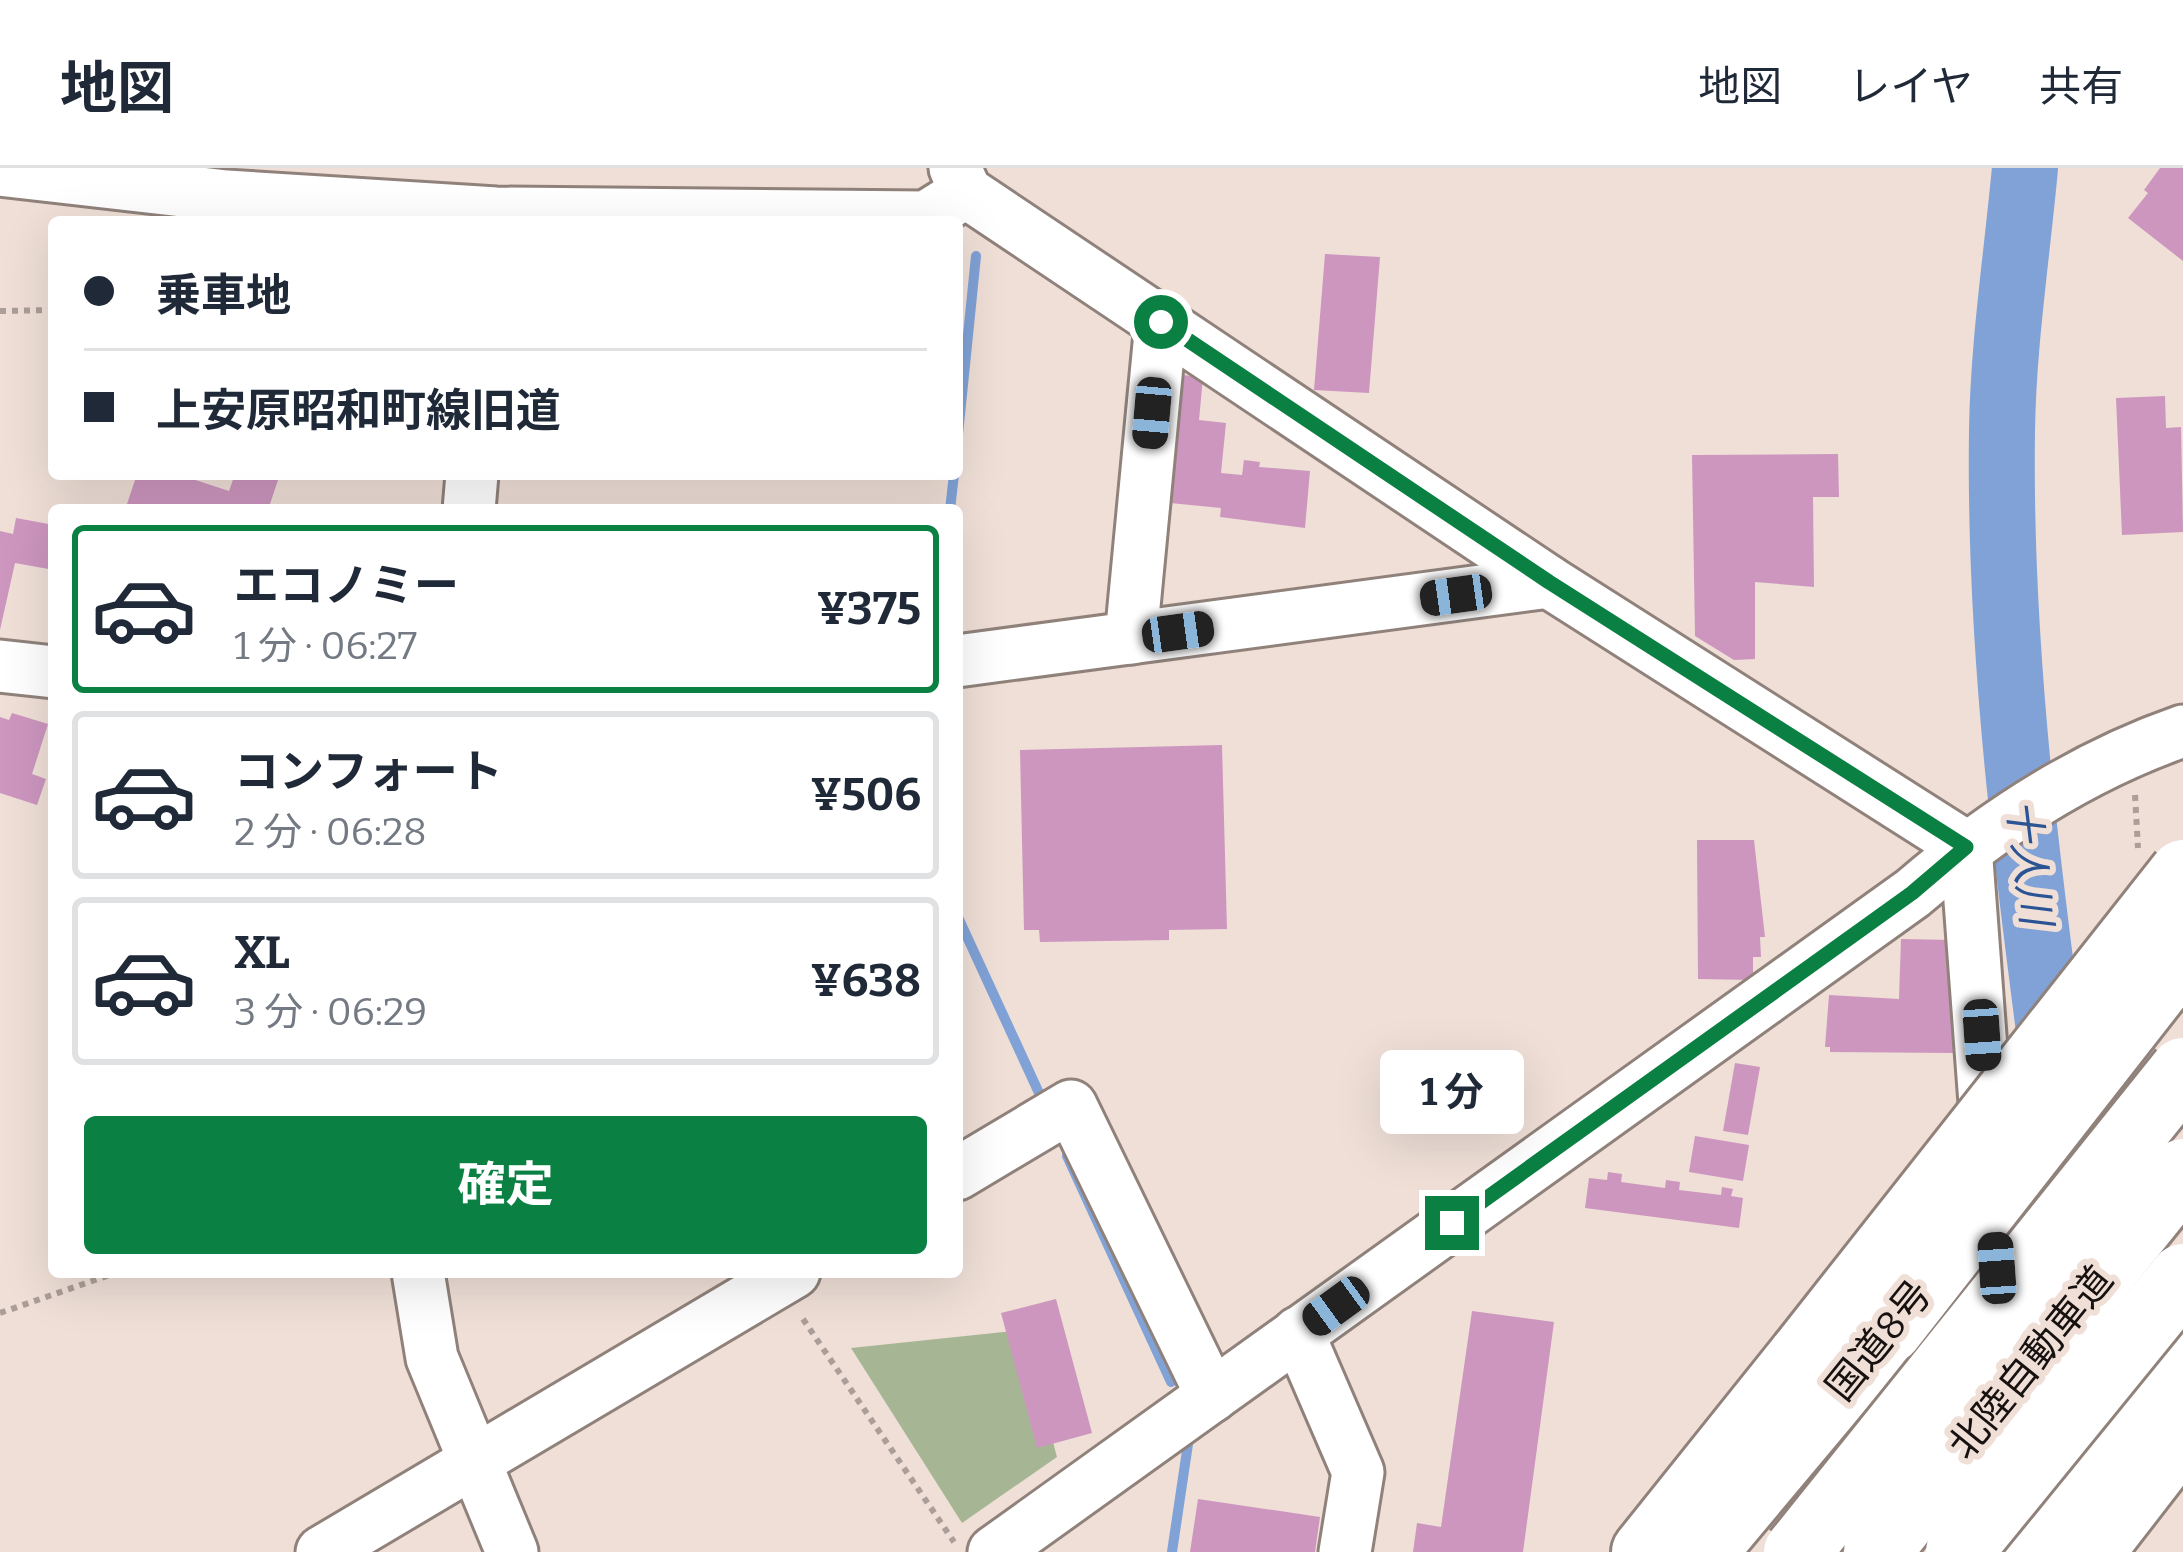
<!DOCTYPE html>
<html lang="ja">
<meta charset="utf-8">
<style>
:root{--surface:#fff;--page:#f6f6f7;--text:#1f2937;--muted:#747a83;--line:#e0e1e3;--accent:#0b8043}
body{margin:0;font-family:Bitter,"Noto Sans JP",serif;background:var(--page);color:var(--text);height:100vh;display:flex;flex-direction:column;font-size:45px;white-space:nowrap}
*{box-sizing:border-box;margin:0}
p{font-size:39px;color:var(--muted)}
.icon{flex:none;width:66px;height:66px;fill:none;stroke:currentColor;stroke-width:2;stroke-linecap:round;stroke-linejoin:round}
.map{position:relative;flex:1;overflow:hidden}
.details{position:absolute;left:48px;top:336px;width:915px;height:774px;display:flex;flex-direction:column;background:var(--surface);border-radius:12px;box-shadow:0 12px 48px #0002}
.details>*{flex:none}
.hud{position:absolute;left:48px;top:48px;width:915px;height:264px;border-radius:12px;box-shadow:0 12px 48px #0002;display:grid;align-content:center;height:264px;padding:0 36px;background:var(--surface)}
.end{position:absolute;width:54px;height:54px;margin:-27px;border:15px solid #0b8043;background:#fff;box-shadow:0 0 0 6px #fff}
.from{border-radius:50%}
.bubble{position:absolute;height:84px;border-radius:12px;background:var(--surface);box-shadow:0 12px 48px #0002;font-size:39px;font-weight:700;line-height:84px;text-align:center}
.car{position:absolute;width:36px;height:72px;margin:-36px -18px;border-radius:15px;box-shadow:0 0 9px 3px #0007;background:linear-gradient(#222 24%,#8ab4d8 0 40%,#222 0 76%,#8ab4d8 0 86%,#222 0)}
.hud b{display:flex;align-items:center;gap:42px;height:114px;font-size:45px}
.hud b+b{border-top:3px solid var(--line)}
.hud i{width:30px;height:30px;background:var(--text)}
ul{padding:21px 0 0;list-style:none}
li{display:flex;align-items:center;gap:36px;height:168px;margin:0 24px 18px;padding:0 12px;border:6px solid var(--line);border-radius:12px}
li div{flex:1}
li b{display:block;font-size:45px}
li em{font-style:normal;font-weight:700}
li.current{border-color:var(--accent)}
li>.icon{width:108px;height:108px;stroke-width:1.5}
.cta{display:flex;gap:24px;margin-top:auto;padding:24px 36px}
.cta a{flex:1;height:138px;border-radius:12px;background:var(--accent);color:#fff;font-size:48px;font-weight:700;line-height:138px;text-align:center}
header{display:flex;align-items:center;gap:72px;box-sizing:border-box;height:168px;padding:0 60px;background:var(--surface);border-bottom:3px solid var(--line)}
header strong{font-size:57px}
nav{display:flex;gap:66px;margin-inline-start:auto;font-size:42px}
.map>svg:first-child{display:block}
</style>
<header>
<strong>地図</strong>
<nav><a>地図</a><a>レイヤ</a><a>共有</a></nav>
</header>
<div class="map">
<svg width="2183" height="1384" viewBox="0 0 2183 1384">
<rect width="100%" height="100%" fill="#efdfd7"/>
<polygon fill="#a6b694" points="1023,1162 1057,1289 962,1355 851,1180"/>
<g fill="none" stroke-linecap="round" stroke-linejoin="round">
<g stroke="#81a2d7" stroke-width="10">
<polyline points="957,276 976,88"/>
<polyline points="950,342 954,306"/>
<polyline points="957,747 1045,938"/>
<polyline points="1067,988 1171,1214"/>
<polyline points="1172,1384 1188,1276"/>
</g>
<path stroke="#81a2d7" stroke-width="66" d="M2025,0c-8,87 -22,177 -23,264 -4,275 42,548 76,819"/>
</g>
<g fill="#cd96bf">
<polygon points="2160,0 2183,0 2183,93 2128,50 2148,25 2144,22"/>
<polygon points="1325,86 1380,89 1369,225 1314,222"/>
<polygon points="1172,206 1203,209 1199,252 1226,255 1221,305 1242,307 1244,292 1260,294 1259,299 1310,303 1305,360 1220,349 1221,340 1160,334"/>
<polygon points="2165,228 2166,260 2181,259 2183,364 2122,367 2116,230"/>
<polygon points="1838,286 1839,329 1813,329 1814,419 1755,414 1755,491 1734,492 1695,468 1692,287"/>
<polygon points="137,306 177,306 229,323 235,306 280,306 268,342 125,342"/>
<polygon points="16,350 54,357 54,402 15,395 0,462 0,363 13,366"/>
<polygon points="12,545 48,556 32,606 46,611 37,637 0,625 0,549 9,552"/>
<polygon points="1222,577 1227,761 1169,762 1169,772 1040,774 1039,762 1024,762 1020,582"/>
<polygon points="1697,672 1754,672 1765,769 1760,769 1761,789 1753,789 1753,812 1698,811"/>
<polygon points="1901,771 1954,772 1953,885 1830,884 1830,879 1825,879 1829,827 1899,831"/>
<polygon points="1735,895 1760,899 1748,967 1723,963"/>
<polygon points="1695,968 1749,977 1743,1013 1689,1004"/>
<polygon points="1608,1004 1622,1006 1621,1014 1665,1020 1666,1012 1680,1014 1679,1022 1721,1027 1722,1019 1733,1021 1731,1028 1743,1030 1739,1060 1585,1040 1589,1010 1607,1012"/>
<polygon points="1056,1131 1092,1265 1037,1280 1001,1145"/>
<polygon points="1472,1143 1554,1154 1523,1384 1413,1384 1417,1355 1441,1359"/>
<polygon points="1198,1331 1320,1349 1315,1384 1190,1384"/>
</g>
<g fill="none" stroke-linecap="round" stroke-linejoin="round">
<g stroke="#90827b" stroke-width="57">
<g id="minor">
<polyline points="955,0 966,24 1549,414 1966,679"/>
<polyline points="0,2 226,28 496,45 926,49 966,24"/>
<polyline points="469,342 472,306"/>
<polyline points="1131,470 1161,155"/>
<polyline points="957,493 1549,414"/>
<polyline points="0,498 54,504"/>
<polyline points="1966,679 2001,1151"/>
<polyline points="957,1006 1071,938 1212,1228"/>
<polyline points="418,1104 432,1190 512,1384"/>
<polyline points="1298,1165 1358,1304 1345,1384"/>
<polyline points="322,1384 794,1104"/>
<path d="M994,1384l919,-659c81,-70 169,-127 270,-162"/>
</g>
</g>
<g stroke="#90827b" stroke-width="72">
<g id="highway">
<polyline points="1645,1384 1802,1188"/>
<polyline points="1703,1384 1889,1162"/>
<polyline points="2022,1384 2183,1178"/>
<polyline points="2090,1384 2183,1264"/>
</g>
</g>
<g stroke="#ab9e98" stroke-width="6" stroke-dasharray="6 6" stroke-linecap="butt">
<polyline points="0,143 54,142"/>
<polyline points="2135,627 2138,680"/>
<polyline points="0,1145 118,1104"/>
<polyline points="803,1151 954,1374"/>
</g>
<use href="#minor" stroke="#fff" stroke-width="51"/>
<use href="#highway" stroke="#fff" stroke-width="66"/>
<g stroke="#90827b" stroke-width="72" stroke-linecap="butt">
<g id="highway-bridge">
<polyline points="1889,1162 2183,786"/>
<polyline points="1802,1188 2183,705"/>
<polyline points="1797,1384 2183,903"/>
<polyline points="1877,1384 2183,1004"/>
<polyline points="1959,1384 2183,1109"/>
</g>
</g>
<use href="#highway-bridge" stroke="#fff" stroke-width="66"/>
</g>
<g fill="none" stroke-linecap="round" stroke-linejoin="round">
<polyline stroke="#0b8043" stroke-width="15" points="1161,154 1549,414 1966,679 1912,725 1452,1055"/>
</g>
<g text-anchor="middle" stroke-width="12" stroke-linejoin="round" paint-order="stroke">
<g font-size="39" fill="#171210" stroke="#efdfd7">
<text transform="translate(1878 1172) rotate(-51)" y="14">国道8号</text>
<text transform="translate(2030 1194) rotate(-51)" y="14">北陸自動車道</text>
</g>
<g font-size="42" font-style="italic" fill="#2b5495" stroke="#efdfd7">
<text transform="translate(2030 694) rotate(83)" y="15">十人川</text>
</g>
</g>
</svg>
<i class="end from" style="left:1161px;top:154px"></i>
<i class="end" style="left:1452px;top:1055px"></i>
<div class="bubble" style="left:1380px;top:882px;width:144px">1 分</div>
<i class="car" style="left:1152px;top:245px;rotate:185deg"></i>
<i class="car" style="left:1456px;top:427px;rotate:262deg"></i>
<i class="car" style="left:1178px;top:464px;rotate:82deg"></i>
<i class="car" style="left:1982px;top:867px;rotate:176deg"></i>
<i class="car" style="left:1997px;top:1100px;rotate:356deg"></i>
<i class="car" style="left:1336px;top:1138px;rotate:234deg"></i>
<div class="hud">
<b><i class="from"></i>乗車地</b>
<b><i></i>上安原昭和町線旧道</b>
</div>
<section class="details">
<ul>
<li class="current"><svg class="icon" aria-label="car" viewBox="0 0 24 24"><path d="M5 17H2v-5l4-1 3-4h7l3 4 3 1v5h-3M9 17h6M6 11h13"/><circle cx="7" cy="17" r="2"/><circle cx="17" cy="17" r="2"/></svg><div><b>エコノミー</b><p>1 分 · 06:27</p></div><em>¥375</em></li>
<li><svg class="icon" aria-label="car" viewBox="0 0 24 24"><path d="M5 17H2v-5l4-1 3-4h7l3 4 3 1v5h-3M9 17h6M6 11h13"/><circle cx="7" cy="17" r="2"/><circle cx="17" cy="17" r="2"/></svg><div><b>コンフォート</b><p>2 分 · 06:28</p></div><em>¥506</em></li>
<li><svg class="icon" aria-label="car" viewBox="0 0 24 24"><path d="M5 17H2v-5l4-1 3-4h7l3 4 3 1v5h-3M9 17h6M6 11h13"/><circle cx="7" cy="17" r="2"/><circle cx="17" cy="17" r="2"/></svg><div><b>XL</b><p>3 分 · 06:29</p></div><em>¥638</em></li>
</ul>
<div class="cta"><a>確定</a></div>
</section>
</div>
